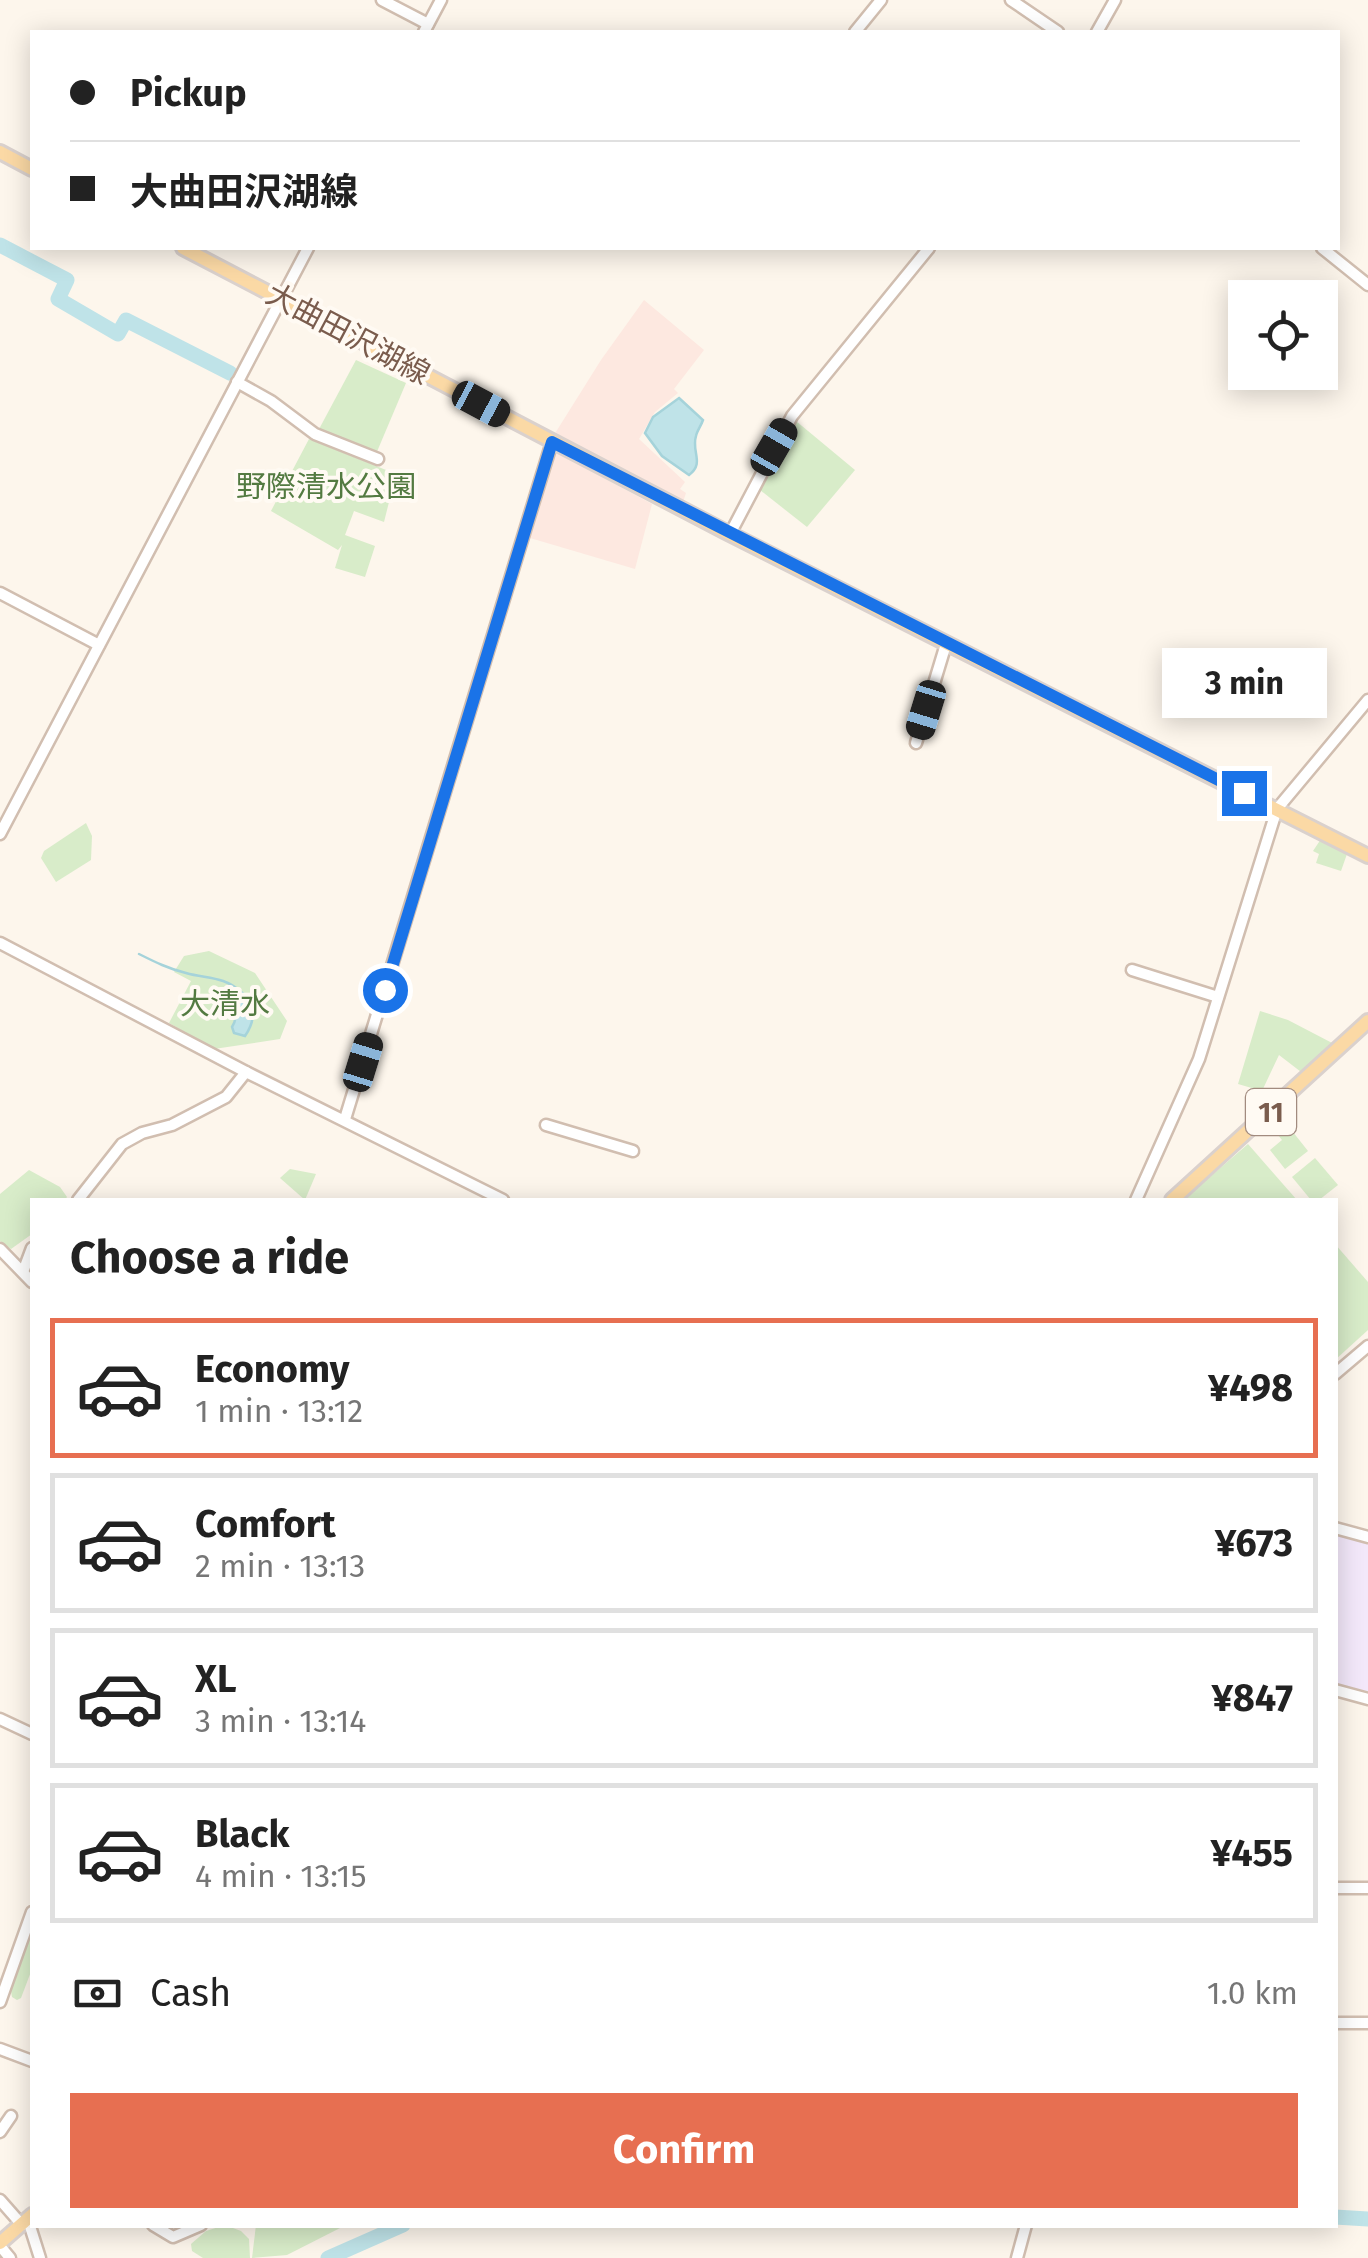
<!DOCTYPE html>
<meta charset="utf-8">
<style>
:root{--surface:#fff;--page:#f2f2f2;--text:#222;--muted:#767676;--line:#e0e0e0;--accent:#e76f51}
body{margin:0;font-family:"Fira Sans","Noto Sans JP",sans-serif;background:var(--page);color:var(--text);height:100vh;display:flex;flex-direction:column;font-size:38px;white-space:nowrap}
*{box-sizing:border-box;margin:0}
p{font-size:32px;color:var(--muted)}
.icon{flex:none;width:55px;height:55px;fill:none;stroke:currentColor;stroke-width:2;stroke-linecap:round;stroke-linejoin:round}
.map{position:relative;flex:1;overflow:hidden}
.drawer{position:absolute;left:30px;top:1198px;width:1308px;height:1030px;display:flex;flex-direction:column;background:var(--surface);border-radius:0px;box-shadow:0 5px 25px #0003}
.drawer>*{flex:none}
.guide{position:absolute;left:30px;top:30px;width:1310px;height:220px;border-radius:0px;box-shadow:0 5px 25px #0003;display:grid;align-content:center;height:220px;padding:0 40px;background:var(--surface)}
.buttons{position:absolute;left:1228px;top:280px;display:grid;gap:20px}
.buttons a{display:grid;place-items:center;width:110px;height:110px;border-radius:0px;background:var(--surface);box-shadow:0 5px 25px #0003;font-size:50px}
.end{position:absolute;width:45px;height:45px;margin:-22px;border:12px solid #1a73e8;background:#fff;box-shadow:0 0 0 5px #fff}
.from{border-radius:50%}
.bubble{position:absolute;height:70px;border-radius:0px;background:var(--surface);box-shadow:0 5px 25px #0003;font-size:32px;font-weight:700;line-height:70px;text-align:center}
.car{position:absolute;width:30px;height:60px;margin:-30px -15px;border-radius:12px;box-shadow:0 0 8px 2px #0007;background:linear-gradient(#222 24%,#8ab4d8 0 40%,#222 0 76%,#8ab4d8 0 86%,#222 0)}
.guide b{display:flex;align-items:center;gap:35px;height:95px;font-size:38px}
.guide b+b{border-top:2px solid var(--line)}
.guide i{width:25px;height:25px;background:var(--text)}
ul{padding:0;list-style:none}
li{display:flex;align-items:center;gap:30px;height:140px;margin:0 20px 15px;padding:0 20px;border:5px solid var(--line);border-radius:0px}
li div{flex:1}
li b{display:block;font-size:38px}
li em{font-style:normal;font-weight:700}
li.active{border-color:var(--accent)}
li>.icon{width:90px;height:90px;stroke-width:1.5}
h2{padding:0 40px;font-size:45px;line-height:120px}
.pay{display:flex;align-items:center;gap:25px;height:110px;padding:0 40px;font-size:38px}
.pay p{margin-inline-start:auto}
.action{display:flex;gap:20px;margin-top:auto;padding:20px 40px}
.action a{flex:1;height:115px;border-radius:0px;background:var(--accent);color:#fff;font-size:40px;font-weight:700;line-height:115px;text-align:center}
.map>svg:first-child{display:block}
</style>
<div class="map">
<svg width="1368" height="2258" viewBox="0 0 1368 2258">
<rect width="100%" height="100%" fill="#fdf6ec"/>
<g fill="#fde8e0">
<polygon points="644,300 704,350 674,389 678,393 655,412 639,439 685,482 680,489 686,493 682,505 554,435 601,360"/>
<polygon points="556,452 652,504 635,569 530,538"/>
</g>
<polygon fill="#f3e8fa" points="1335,1531 1368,1541 1368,1698 1335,1688"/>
<g fill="#d8ecc9">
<polygon points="356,360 406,383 376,454 318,431"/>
<polygon points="796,421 855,470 807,527 760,490"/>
<polygon points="309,439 396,474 384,522 354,511 345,535 375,546 365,577 335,568 342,545 338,550 271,511"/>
<polygon points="86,823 92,836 91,860 56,882 41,858 44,851"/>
<polygon points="1321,839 1347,854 1341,871 1316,863 1319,854 1313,851"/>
<polygon points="209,951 255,973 287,1021 280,1039 214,1049 169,1023 191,981 174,972 184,956"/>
<polygon points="1260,1011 1288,1020 1336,1045 1305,1075 1279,1055 1262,1091 1238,1084"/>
<polygon points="1281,1117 1308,1151 1285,1169 1270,1150 1282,1140 1270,1125"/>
<polygon points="1248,1144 1297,1200 1183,1200"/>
<polygon points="1315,1158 1338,1185 1319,1200 1311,1200 1292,1177"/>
<polygon points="290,1169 316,1174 305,1200 280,1178"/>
<polygon points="29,1170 60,1187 67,1197 65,1200 32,1200 32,1234 11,1249 0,1241 0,1194"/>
<polygon points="1335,1244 1368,1282 1368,1330 1335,1360"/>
<polygon points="32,1923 32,1969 21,1998 17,2000 12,1997 10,1986"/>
<polygon points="225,2225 241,2231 249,2239 250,2258 203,2258 192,2251 191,2244 206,2231"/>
<polygon points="256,2225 346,2225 287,2255 252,2258"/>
</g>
<g fill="#bfe3e8" stroke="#a5d3da" stroke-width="2.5">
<path d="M679,398l24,22c-2,6 -6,11 -7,16 -5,16 9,27 -7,39l-27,-19 -17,-23 8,-16z"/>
<path d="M241,992l10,7c3,15 3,24 -6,37l-11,-3 -2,-6c8,-12 2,-24 9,-35z"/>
</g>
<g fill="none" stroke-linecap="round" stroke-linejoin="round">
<path stroke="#a5d3da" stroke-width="2.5" d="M139,954c16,8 30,15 47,19 21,6 38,3 55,19"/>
<g stroke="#bfe3e8" stroke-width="15">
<polyline points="0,245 67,280 58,299 118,334 126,320 230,373"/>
<polyline points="1335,2217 1368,2219"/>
<polyline points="328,2258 403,2225"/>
</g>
<g stroke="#d1beb0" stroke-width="15">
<g id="minor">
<polyline points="382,0 428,24"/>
<polyline points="1011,0 1058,32"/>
<polyline points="424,32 441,0"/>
<polyline points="855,32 881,0"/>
<polyline points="1097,32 1115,0"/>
<polyline points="1322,248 1368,285"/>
<polyline points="237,382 271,401 315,434 378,459"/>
<polyline points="730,534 792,416 929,248"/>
<polyline points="0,593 99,645"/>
<polyline points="916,743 946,644"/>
<polyline points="0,834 308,248"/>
<polyline points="0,943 246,1072 503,1200"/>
<polyline points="1132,970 1218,997"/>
<polyline points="345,1119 552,442"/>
<polyline points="546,1125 633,1151"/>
<polyline points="78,1200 122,1144 142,1133 172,1125 226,1097 246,1072"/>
<polyline points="1136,1200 1199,1059 1277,809 1368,700"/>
<polyline points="0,1249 32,1282"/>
<polyline points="23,1272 32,1248"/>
<polyline points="1335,1374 1368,1346"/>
<polyline points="1335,1528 1368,1537"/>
<polyline points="1335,1690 1368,1699"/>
<polyline points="0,1719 32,1734"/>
<polyline points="1335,1888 1368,1888"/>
<polyline points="0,2002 32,1912"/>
<polyline points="1335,2023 1368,2023"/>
<polyline points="0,2049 32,2061"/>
<polyline points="0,2132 11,2116"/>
<polyline points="0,2200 22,2225"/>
<polyline points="28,2220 40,2258"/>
<polyline points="153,2225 173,2237 201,2225"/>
<polyline points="0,2246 10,2258"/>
<polyline points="1017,2258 1026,2225"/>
</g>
</g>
<g stroke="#dad1cd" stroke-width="18">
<g id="major">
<polyline points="0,152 32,169"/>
<polyline points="183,248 726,532 1368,856"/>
<polyline points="1172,1200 1368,1021"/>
<polyline points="0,2243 32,2215"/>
</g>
</g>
<use href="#minor" stroke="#fff" stroke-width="10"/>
<use href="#major" stroke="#fbd9a5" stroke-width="12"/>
</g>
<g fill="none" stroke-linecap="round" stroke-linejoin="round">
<polyline stroke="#1a73e8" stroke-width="12" points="385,990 552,442 1244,793"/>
</g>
<g text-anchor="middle" stroke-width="8" stroke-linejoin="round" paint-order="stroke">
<rect fill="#fffaf3" stroke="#a28b7f" stroke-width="2.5" x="1246" y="1089" width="50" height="46" rx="8"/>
<g font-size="28" font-weight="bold" fill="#7a5c4d">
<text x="1271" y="1122">11</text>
</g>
<g font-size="30" fill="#7a5c4d" stroke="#fffaf3">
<text transform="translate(348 334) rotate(28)" y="10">大曲田沢湖線</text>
</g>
<g font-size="30" fill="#537a41" stroke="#fffaf3">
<text x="326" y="497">野際清水公園</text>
<text x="225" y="1014">大清水</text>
</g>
</g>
</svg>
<div class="buttons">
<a><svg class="icon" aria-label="locate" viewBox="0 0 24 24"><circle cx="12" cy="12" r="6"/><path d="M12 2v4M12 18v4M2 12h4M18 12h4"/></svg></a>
</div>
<i class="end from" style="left:385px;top:990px"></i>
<i class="end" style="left:1244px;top:793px"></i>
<div class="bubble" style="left:1162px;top:648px;width:165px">3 min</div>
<i class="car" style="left:481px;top:404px;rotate:118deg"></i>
<i class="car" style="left:774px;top:447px;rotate:30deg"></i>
<i class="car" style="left:926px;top:710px;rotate:197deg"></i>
<i class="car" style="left:363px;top:1062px;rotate:17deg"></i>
<div class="guide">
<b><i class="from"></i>Pickup</b>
<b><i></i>大曲田沢湖線</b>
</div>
<section class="drawer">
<h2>Choose a ride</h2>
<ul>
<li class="active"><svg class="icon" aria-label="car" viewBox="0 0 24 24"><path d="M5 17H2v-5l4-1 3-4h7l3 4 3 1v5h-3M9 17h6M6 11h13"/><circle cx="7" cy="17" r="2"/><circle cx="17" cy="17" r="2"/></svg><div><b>Economy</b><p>1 min · 13:12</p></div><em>¥498</em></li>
<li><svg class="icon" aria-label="car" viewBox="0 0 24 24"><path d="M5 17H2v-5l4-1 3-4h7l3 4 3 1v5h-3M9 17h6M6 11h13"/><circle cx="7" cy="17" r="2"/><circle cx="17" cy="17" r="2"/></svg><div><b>Comfort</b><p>2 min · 13:13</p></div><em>¥673</em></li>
<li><svg class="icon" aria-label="car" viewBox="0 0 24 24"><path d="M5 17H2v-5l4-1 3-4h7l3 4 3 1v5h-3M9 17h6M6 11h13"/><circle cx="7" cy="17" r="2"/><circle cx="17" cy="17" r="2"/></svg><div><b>XL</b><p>3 min · 13:14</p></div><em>¥847</em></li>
<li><svg class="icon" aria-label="car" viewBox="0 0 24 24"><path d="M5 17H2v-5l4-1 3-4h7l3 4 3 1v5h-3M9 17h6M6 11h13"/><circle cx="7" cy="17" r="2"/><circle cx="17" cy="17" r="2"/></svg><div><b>Black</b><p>4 min · 13:15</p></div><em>¥455</em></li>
</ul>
<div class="pay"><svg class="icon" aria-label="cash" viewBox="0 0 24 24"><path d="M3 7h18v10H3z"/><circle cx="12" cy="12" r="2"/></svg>Cash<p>1.0 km</p></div>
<div class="action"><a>Confirm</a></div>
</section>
</div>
